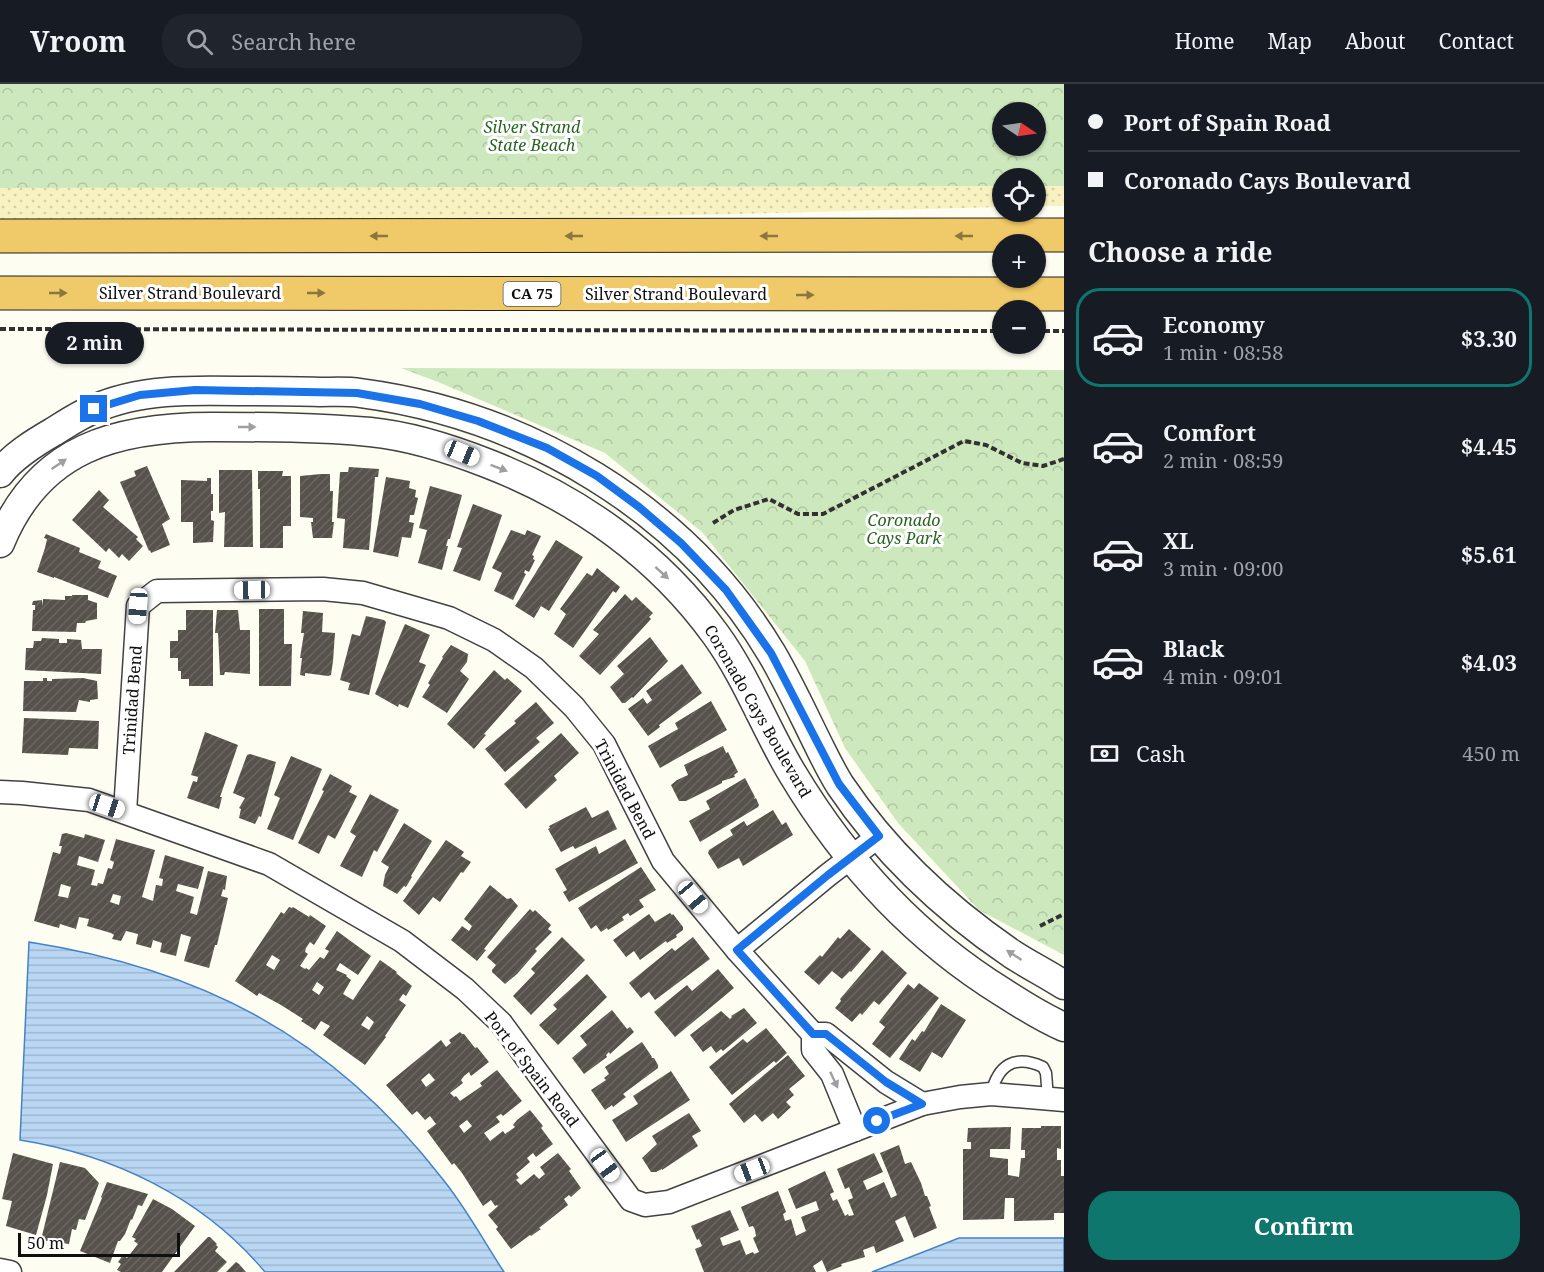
<!DOCTYPE html>
<meta charset="utf-8">
<style>
:root{--surface:#171b24;--page:#20242c;--text:#f1f3f6;--muted:#9ea1a6;--line:#363941;--accent:#0f766e}
body{margin:0;font-family:"Noto Serif",serif;background:var(--page);color:var(--text);height:100vh;display:flex;flex-direction:column;font-size:22px;white-space:nowrap}
*{box-sizing:border-box;margin:0}
p{font-size:20px;color:var(--muted)}
.icon{flex:none;width:33px;height:33px;fill:none;stroke:currentColor;stroke-width:2;stroke-linecap:round;stroke-linejoin:round}
.map{position:relative;flex:1;overflow:hidden}
.side{display:flex;flex-direction:column;background:var(--surface);width:480px}
.side>*{flex:none}
.hud{display:grid;align-content:center;height:132px;padding:0 24px;background:var(--surface)}
.needle{width:39px;rotate:103deg}
.buttons{position:absolute;left:992px;top:18px;display:grid;gap:12px}
.buttons a{display:grid;place-items:center;width:54px;height:54px;border-radius:50%;background:var(--surface);box-shadow:0 2px 4px #0004;font-size:30px}
.scale{position:absolute;left:18px;bottom:15px;width:162px;box-sizing:border-box;padding-left:6px;border:3px solid #0f0f0f;border-top:0;font-size:16px;line-height:21px;white-space:nowrap;color:#0f0f0f;-webkit-text-stroke:4px #fff;paint-order:stroke}
.end{position:absolute;width:27px;height:27px;margin:-14px;border:8px solid #1a73e8;background:#fff;box-shadow:0 0 0 3px #fff}
.from{border-radius:50%}
.bubble{position:absolute;height:42px;border-radius:21px;background:var(--surface);box-shadow:0 2px 4px #0004;font-size:20px;font-weight:700;line-height:42px;text-align:center}
.car{position:absolute;width:18px;height:36px;margin:-18px -9px;border-radius:8px;box-shadow:0 0 4px 2px #0007;background:linear-gradient(#fff 24%,#345 0 40%,#fff 0 76%,#345 0 86%,#fff 0)}
.hud b{display:flex;align-items:center;gap:21px;height:57px;font-size:22px}
.hud b+b{border-top:2px solid var(--line)}
.hud i{width:15px;height:15px;background:var(--text)}
ul{padding:0;list-style:none}
li{display:flex;align-items:center;gap:18px;height:99px;margin:0 12px 9px;padding:0 12px;border:3px solid transparent;border-radius:24px}
li div{flex:1}
li b{display:block;font-size:22px}
li em{font-style:normal;font-weight:700}
li.active{border-color:var(--accent)}
li>.icon{width:54px;height:54px;stroke-width:1.5}
h2{padding:0 24px;font-size:27px;line-height:72px}
.pay{display:flex;align-items:center;gap:15px;height:66px;padding:0 24px;font-size:22px}
.pay p{margin-inline-start:auto}
.button{display:flex;gap:12px;margin-top:auto;padding:12px 24px}
.button a{flex:1;height:69px;border-radius:24px;background:var(--accent);color:#fff;font-size:24px;font-weight:700;line-height:69px;text-align:center}
header{display:flex;align-items:center;gap:36px;box-sizing:border-box;height:84px;padding:0 30px;background:var(--surface);border-bottom:2px solid var(--line)}
header strong{font-size:28px}
nav{display:flex;gap:33px;margin-inline-start:auto;font-size:21px}
.search{width:420px;height:54px;background:var(--page);display:flex;align-items:center;gap:15px;box-sizing:border-box;padding:0 21px;border-radius:24px;color:var(--muted);font-size:22px}
main{display:flex;flex:1;min-height:0}
.map>svg:first-child{display:block}
</style>
<header>
<strong>Vroom</strong>
<div class="search"><svg class="icon" aria-label="search" viewBox="0 0 24 24"><circle cx="10" cy="10" r="6"/><path d="M15 15l6 6"/></svg>Search here</div>
<nav><a>Home</a><a>Map</a><a>About</a><a>Contact</a></nav>
</header>
<main>
<div class="map">
<svg width="1064" height="1188" viewBox="0 0 1064 1188">
<defs>
<pattern id="sand-dots" width="8" height="8" patternUnits="userSpaceOnUse" patternTransform="scale(1.5)"><rect width="8" height="8" fill="#f8f2c1"/><path d="M2 2h.1M6 6h.1" fill="none" stroke="#d3cea5" stroke-width="1.8" stroke-linecap="round"/></pattern>
<pattern id="park-crowns" width="20" height="18" patternUnits="userSpaceOnUse" patternTransform="scale(1.5)"><rect width="20" height="18" fill="#cee8bd"/><path d="M2 6a3 3 0 1 1 6 0M12 15a3 3 0 1 1 6 0" fill="none" stroke="#b0c6a1"/></pattern>
<pattern id="water-rules" width="6" height="5" patternUnits="userSpaceOnUse" patternTransform="scale(1.5)"><rect width="6" height="5" fill="#b9d7f3"/><path d="M0 2.5h6" fill="none" stroke="#9eb7cf"/></pattern>
<pattern id="building-hatch" width="6" height="6" patternUnits="userSpaceOnUse" patternTransform="scale(1.5)"><rect width="6" height="6" fill="#57524c"/><path d="M-1 1l2-2M0 6l6-6M5 7l2-2" fill="none" stroke="#6a6661"/></pattern>
</defs>
<rect width="100%" height="100%" fill="#fefdf2"/>
<path fill="url(#sand-dots)" fill-rule="evenodd" d="M0,0h1064v122h-29v-28h-33v29l-501,13h-501zM1002,28h33v34h-33z"/>
<g fill="url(#park-crowns)" fill-rule="evenodd">
<path d="M0,0h1064v102h-29v-8h-33v8l-1002,2zM1002,28h33v34h-33z"/>
<polygon points="401,284 1064,286 1064,871 979,826 898,739 845,664 805,577 702,448 605,369 438,298"/>
</g>
<g fill="url(#water-rules)" stroke="#4383c7" stroke-width="1.5">
<path d="M29,858c173,27 303,95 412,235 24,29 42,63 63,95h-239c-62,-74 -151,-117 -245,-132z"/>
<polygon points="959,1154 1064,1154 1064,1188 872,1188"/>
</g>
<g fill="url(#building-hatch)" fill-rule="evenodd">
<polygon points="147,382 170,435 162,440 170,461 151,469 150,466 149,467 120,398 136,392 134,387"/>
<polygon points="349,383 379,385 378,393 375,393 369,466 343,464 345,435 337,434 340,388 348,388"/>
<polygon points="219,386 252,386 253,463 224,463 225,428 219,429"/>
<polygon points="258,387 283,387 282,392 291,392 291,442 283,442 283,464 260,464 260,405 258,405"/>
<polygon points="321,390 330,390 330,407 333,407 332,438 334,438 332,454 313,454 311,438 313,438 313,434 300,433 300,392"/>
<polygon points="386,393 410,397 409,404 416,406 415,413 418,414 414,431 410,431 409,438 414,439 411,454 402,453 398,473 373,468"/>
<polygon points="207,394 211,394 211,410 213,410 213,427 211,427 211,436 214,437 213,458 193,459 193,438 181,438 181,396 207,397"/>
<polygon points="430,402 462,411 450,455 448,455 446,462 448,462 442,486 418,479 427,446 419,444"/>
<polygon points="99,406 109,416 103,423 138,453 136,455 143,462 129,477 122,470 119,474 109,464 106,468 72,436"/>
<polygon points="473,420 502,431 480,497 453,487 462,464 457,463"/>
<polygon points="511,446 525,451 527,446 541,452 532,471 534,472 533,475 535,476 529,488 525,486 524,489 526,490 513,516 494,507 502,489 492,484"/>
<polygon points="46,450 80,464 79,468 101,477 98,484 117,492 108,514 54,493 54,494 37,488 45,464 47,455 44,454"/>
<polygon points="556,456 583,473 549,527 541,522 534,534 515,522"/>
<polygon points="597,484 620,503 616,509 613,507 573,564 554,550 566,530 560,525 587,489 592,492"/>
<polygon points="625,510 632,517 636,513 653,529 649,533 651,535 600,591 579,572 599,550 593,546"/>
<polygon points="72,511 88,511 88,516 97,519 97,535 86,537 85,539 77,539 76,548 32,547 33,526 35,526 35,521 32,521 33,517 42,516 43,522 43,515 65,516 65,512 72,512"/>
<polygon points="259,525 284,525 284,560 292,560 291,602 259,602"/>
<polygon points="186,526 213,526 213,602 189,602 189,595 181,595 181,587 178,587 178,574 170,574 170,557 178,557 178,546 186,546"/>
<polygon points="217,526 238,526 240,546 250,546 250,590 225,588 224,591 220,591 218,549 215,549"/>
<polygon points="303,527 323,529 322,548 335,549 333,577 331,591 328,592 305,589 305,592 300,591 302,574 300,574 304,549 301,549"/>
<polygon points="366,532 384,536 386,538 369,611 348,606 350,599 340,596 352,550 360,552"/>
<polygon points="405,540 430,551 419,578 426,581 408,624 399,620 398,623 375,610"/>
<polygon points="650,553 668,577 633,614 632,613 625,619 622,619 610,603 624,590 617,582"/>
<polygon points="42,554 59,555 59,559 67,559 67,555 81,556 82,565 102,565 101,590 25,586 26,564 33,564 34,557 41,557"/>
<polygon points="451,561 468,570 467,578 460,587 469,595 447,629 422,613 430,601 428,599 443,574 442,573"/>
<polygon points="682,580 702,609 659,641 660,643 648,652 628,625 643,614 647,620 652,616 646,607"/>
<polygon points="494,586 505,596 507,594 522,607 484,650 486,651 474,665 447,640"/>
<polygon points="43,594 47,594 47,597 52,597 52,595 83,594 97,597 98,615 90,616 90,618 79,616 76,628 23,627 24,597 43,597"/>
<polygon points="711,617 727,646 660,684 648,662 678,645 675,639"/>
<polygon points="536,618 554,639 536,654 540,658 505,688 485,665 516,639 514,637"/>
<polygon points="24,634 99,637 98,665 69,664 68,671 22,669"/>
<polygon points="205,648 238,661 220,713 222,713 219,725 187,714 193,697 197,698 198,693 191,691"/>
<polygon points="561,649 579,669 554,692 557,696 526,725 504,700"/>
<polygon points="723,662 726,669 728,668 738,688 734,691 735,693 722,697 722,699 686,717 679,717 671,701 677,696 688,691 684,681"/>
<polygon points="250,670 276,678 261,733 259,732 255,740 239,734 241,725 239,724 245,714 233,709 247,671"/>
<polygon points="291,672 322,685 293,756 267,745 280,714 274,711"/>
<polygon points="330,690 352,702 349,708 357,712 335,755 328,751 319,770 298,759 324,707 322,706"/>
<polygon points="745,694 755,713 754,715 756,714 759,721 758,723 700,758 689,737 710,725 706,717"/>
<polygon points="370,710 399,726 377,768 374,766 362,793 340,782 356,752 350,748"/>
<polygon points="586,723 592,734 608,726 617,745 575,765 573,762 561,768 548,745 550,744 549,742"/>
<polygon points="773,726 782,741 786,738 793,751 743,782 739,774 718,785 708,769 709,766 733,751 730,746 744,737 747,742"/>
<polygon points="404,739 432,757 411,792 412,793 406,803 404,802 397,810 383,802 385,791 389,783 381,778"/>
<path d="M66,749l18,5 1,-4 20,6 -7,22 -19,-6 -2,9 18,5 -4,15 6,1 1,-3 5,1 5,-16 4,1 2,-7 -4,-2 6,-21 39,11 -13,47 11,4 3,-16 6,1 1,-7 -4,-1 6,-23 39,12 -6,22 -20,-5 -2,7 18,6 -4,16 7,2 11,-44 19,5 -2,14 -2,-1 -2,7 7,2 -11,47h-2l-6,23 -25,-7 7,-24 -10,-3 -5,22 -16,-4 2,-9 -9,-3 -2,8 -15,-4 2,-10 -12,-3 -5,10 -9,-2 2,-4 -3,-2 -24,-7 2,-7 -10,-2 -3,12 -16,-5 -1,4 -25,-7 19,-69 7,2 2,-8h-3l3,-12zM61,800l10,3 -3,11 -10,-2zM113,810l8,2 -2,9 -9,-3z"/>
<polygon points="625,755 638,779 569,818 563,808 567,806 555,785 596,762 599,770"/>
<polygon points="446,756 464,768 461,772 471,778 463,789 461,788 440,818 433,813 419,831 403,817"/>
<polygon points="641,783 656,806 639,816 644,823 630,832 628,829 622,833 624,836 608,846 607,844 601,848 596,841 591,845 578,824"/>
<polygon points="490,801 507,815 511,814 518,822 484,865 486,866 477,877 451,856 462,842 469,847 472,842 464,835"/>
<path d="M289,823l3,1 1,-1 16,10 1,-2 16,11 -12,19 -4,-3 -4,6 -1,4 3,2 -8,12 5,3 1,-1 3,2 11,-13 4,2 5,-8 -4,-2 12,-18 34,25 -13,19 -18,-12 -4,7 11,5 -1,1 5,4 -8,14 10,6 27,-40 17,12 -1,1 16,13 -6,10 -3,-2 -4,6 7,5 -21,31 1,1 -21,28 -42,-30 7,-9 -9,-5 -6,9 -14,-9 2,-2 -22,-14 -22,-12 -2,3 -22,-15 46,-69 3,2zM272,871l8,5 -6,10 -8,-5zM317,898l7,5 -5,8 -7,-5zM367,932l7,6 -5,8 -8,-5z"/>
<polygon points="530,825 533,828 535,826 551,841 548,845 552,848 535,865 537,867 517,890 505,900 492,888 492,886 496,881 487,873"/>
<polygon points="670,829 672,831 673,830 683,843 683,846 676,851 677,853 667,859 666,857 640,876 634,867 626,873 613,856 649,830 655,838"/>
<polygon points="849,845 871,865 851,888 850,887 842,895 832,887 819,901 804,888 820,871 822,873 838,853 840,855"/>
<polygon points="562,853 585,876 531,931 513,912 535,889 531,885"/>
<polygon points="693,853 710,875 655,916 649,908 641,914 629,899 672,864 675,867"/>
<polygon points="882,866 907,889 879,921 874,917 862,931 860,929 852,938 835,924 841,917 840,915"/>
<polygon points="718,885 734,904 675,953 654,928 687,901 692,907"/>
<polygon points="587,890 607,913 558,961 539,941 557,925 553,921"/>
<polygon points="919,899 939,914 890,974 872,960 885,943 879,938 908,900 914,905"/>
<polygon points="941,920 966,936 942,974 932,968 920,988 899,975 912,955 915,957 922,947 924,948"/>
<polygon points="744,924 757,939 723,967 721,965 716,969 711,962 703,968 690,951 721,927 730,935 732,933 731,932"/>
<polygon points="612,926 627,945 630,943 634,948 610,970 609,968 606,971 607,973 584,990 572,974 587,961 580,952"/>
<polygon points="766,944 787,969 776,979 774,977 732,1011 709,983 743,955 747,959"/>
<path d="M460,948l2,2h2l11,14 2,-1 12,15 -18,14 -2,-4 -5,4 -3,4 2,3 -13,10 4,4 2,-1 4,5 22,-15 -2,-3 17,-13 25,31 -19,15 -2,-2 -5,3 4,5 -16,11 6,8 13,-10 2,3 10,-7 -2,-2 4,-5 13,-10 13,16 -2,2 12,16 -17,13 -3,-4 -6,5 3,4 -14,12 3,4 -3,2 5,5 13,-11 5,5 6,-5 -5,-7 18,-14 13,16 -2,2 12,17 -10,9 -2,-2 -5,4 4,6 -29,23 2,1 -10,7 -1,-1 -19,14 -15,-20 2,-2 -10,-12 10,-9 -1,-1 -2,1 -4,-6 -8,6 -21,-33 -8,-10 -2,2 -25,-34 9,-7 -6,-8 -5,4 -8,-9 -5,4 -26,-30 55,-45 5,7 5,-4 -2,-3zM429,989l6,7 -9,7 -5,-7zM467,1036l5,6 -8,7 -5,-7z"/>
<polygon points="642,958 652,973 651,974 654,974 658,981 658,984 623,1010 626,1013 613,1023 612,1021 605,1026 591,1006 606,996 604,994 609,990 605,983"/>
<polygon points="788,971 805,992 789,1005 794,1011 786,1018 791,1023 778,1035 773,1029 762,1038 755,1030 744,1039 729,1020"/>
<polygon points="671,987 690,1016 626,1058 612,1036 638,1020 633,1012"/>
<polygon points="689,1029 701,1047 692,1052 698,1062 662,1086 662,1085 656,1088 651,1088 642,1074 657,1060 652,1052"/>
<polygon points="1041,1042 1061,1042 1061,1065 1057,1064 1057,1076 1061,1076 1061,1092 1064,1092 1064,1129 1054,1129 1054,1136 1014,1137 1014,1114 1005,1114 1004,1135 963,1136 963,1065 971,1065 971,1058 967,1058 968,1044 1011,1043 1010,1065 990,1065 990,1073 1008,1075 1008,1091 1019,1093 1021,1074 1025,1074 1025,1066 1021,1066 1022,1044 1041,1044"/>
<polygon points="899,1061 905,1080 911,1078 921,1099 925,1112 927,1112 931,1122 929,1123 937,1144 914,1154 905,1132 895,1137 904,1157 876,1169 874,1162 863,1166 865,1173 841,1180 842,1182 827,1188 822,1176 813,1182 816,1188 704,1188 695,1165 702,1162 699,1155 697,1156 691,1142 730,1126 739,1146 720,1154 723,1162 740,1156 746,1171 753,1168 754,1170 759,1168 753,1154 756,1152 755,1146 753,1142 749,1143 741,1123 778,1107 786,1128 783,1130 785,1137 791,1135 796,1152 806,1147 801,1133 819,1126 816,1117 796,1125 788,1105 825,1087 834,1108 830,1110 833,1117 837,1115 845,1132 848,1130 849,1132 854,1131 848,1116 853,1114 849,1103 845,1105 837,1085 874,1069 883,1088 863,1097 867,1106 884,1098 891,1114 897,1111 880,1069"/>
<polygon points="13,1069 53,1080 47,1111 36,1151 6,1142 12,1117 2,1115"/>
<polygon points="60,1078 85,1084 99,1099 85,1136 79,1135 76,1146 72,1145 69,1160 41,1156"/>
<polygon points="107,1098 148,1110 142,1122 138,1121 132,1136 131,1135 125,1150 120,1157 118,1157 110,1179 80,1167 102,1114 101,1113"/>
<polygon points="153,1115 172,1125 195,1142 162,1188 121,1188 117,1186 121,1180 118,1178 123,1171 127,1174 138,1160 134,1157 136,1155 132,1153"/>
<polygon points="208,1153 210,1153 217,1160 216,1161 218,1163 215,1167 227,1178 217,1188 174,1188"/>
<polygon points="236,1178 239,1180 246,1188 226,1188"/>
</g>
<g fill="none" stroke-linecap="round" stroke-linejoin="round">
<g stroke="#424242" stroke-width="13">
<path id="service" d="M991,1010c7,-29 23,-40 52,-27l3,6 2,26"/>
</g>
<g stroke="#424242" stroke-width="25">
<g id="minor">
<polyline points="0,708 22,709 89,716 269,780 402,857 465,905 501,939 631,1116 645,1121 669,1118 922,1020 960,1013 991,1010 1064,1016"/>
<polyline points="125,728 138,522 157,507 323,505 363,509 449,534 494,556 534,584 574,623 604,660 663,777 737,866 813,950 813,966 832,990 855,1046"/>
<polyline points="737,866 828,791 879,752"/>
<polyline points="813,950 826,950 886,998 922,1020"/>
<polyline points="0,1186 10,1188"/>
</g>
</g>
<g stroke="#424242" stroke-width="31">
<g id="tertiary">
<path d="M0,389c13,-17 34,-30 53,-41 13,-8 26,-17 41,-23 45,-20 97,-19 145,-18 27,0 54,0 81,1 13,0 27,-1 40,1 166,22 325,115 412,261 18,31 33,64 49,96 6,12 12,24 19,35 45,67 106,124 172,169 17,11 35,20 52,31"/>
<path d="M0,459c39,-96 117,-116 212,-116 53,0 106,0 158,5 41,4 81,17 119,32 90,35 170,92 227,171 31,43 49,93 76,138 54,90 123,165 212,220 20,13 39,25 60,34"/>
</g>
</g>
<g stroke="#202020" stroke-width="35">
<g id="trunk">
<polyline points="0,152 1064,151"/>
<polyline points="0,209 1064,210"/>
</g>
</g>
<g stroke="#313131" stroke-width="4" stroke-dasharray="6 3" stroke-linecap="butt">
<polyline points="0,245 1002,247"/>
<polyline points="1035,247 1064,247"/>
<polyline points="713,439 734,426 769,415 798,430 823,430 964,357 986,361 1022,379 1043,382 1064,375"/>
<polyline points="1040,842 1064,830"/>
</g>
<use href="#service" stroke="#fff" stroke-width="10"/>
<use href="#minor" stroke="#fff" stroke-width="22"/>
<use href="#tertiary" stroke="#fff" stroke-width="28"/>
<use href="#trunk" stroke="#f0ca68" stroke-width="33"/>
</g>
<defs><path id="oneway-solid" d="M-6-.8H1V-3.2L6.5 0L1 3.2V.8H-6Z" transform="scale(1.5)"/></defs>
<g fill="#8b7640">
<use href="#oneway-solid" transform="translate(379 152) rotate(180)"/>
<use href="#oneway-solid" transform="translate(574 152) rotate(180)"/>
<use href="#oneway-solid" transform="translate(769 152) rotate(180)"/>
<use href="#oneway-solid" transform="translate(964 152) rotate(180)"/>
<use href="#oneway-solid" transform="translate(58 209)"/>
<use href="#oneway-solid" transform="translate(316 209)"/>
<use href="#oneway-solid" transform="translate(805 211)"/>
</g>
<g fill="#9f9f9f">
<use href="#oneway-solid" transform="translate(247 343)"/>
<use href="#oneway-solid" transform="translate(59 380) rotate(-34)"/>
<use href="#oneway-solid" transform="translate(499 384) rotate(21)"/>
<use href="#oneway-solid" transform="translate(662 489) rotate(42)"/>
<use href="#oneway-solid" transform="translate(1014 871) rotate(-147)"/>
<use href="#oneway-solid" transform="translate(834 996) rotate(65)"/>
</g>
<g fill="none" stroke-linecap="round" stroke-linejoin="round">
<polyline stroke="#1a73e8" stroke-width="8" points="94,325 140,311 195,306 357,309 420,320 478,337 547,364 597,392 639,423 681,459 726,506 771,569 839,700 879,752 828,791 737,866 813,950 826,950 886,998 922,1020 877,1037"/>
</g>
<g text-anchor="middle" stroke-width="6" stroke-linejoin="round" paint-order="stroke">
<rect fill="#fff" stroke="#575757" stroke-width="1.5" x="503.5" y="198" width="57" height="24" rx="4.5"/>
<g font-size="15" font-weight="bold" fill="#0f0f0f">
<text x="532" y="215">CA 75</text>
</g>
<g font-size="16" font-style="italic" fill="#286422" stroke="#fff">
<text x="532" y="49">Silver Strand<tspan x="532" dy="18">State Beach</tspan></text>
<text x="904" y="442">Coronado<tspan x="904" dy="18">Cays Park</tspan></text>
</g>
<g font-size="16" fill="#0f0f0f" stroke="#fff">
<text x="190" y="215">Silver Strand Boulevard</text>
<text x="676" y="216">Silver Strand Boulevard</text>
<text transform="translate(132 616) rotate(-86)" y="6">Trinidad Bend</text>
<text transform="translate(758 627) rotate(60)" y="6">Coronado Cays Boulevard</text>
<text transform="translate(625 705) rotate(62)" y="6">Trinidad Bend</text>
<text transform="translate(532 985) rotate(52)" y="6">Port of Spain Road</text>
</g>
</g>
</svg>
<div class="buttons">
<a><svg class="needle" viewBox="-14 -14 28 28"><path d="M0-13l5 13h-10z" fill="#e53935"/><path d="M0 13l5-13h-10z" fill="#9ea1a6"/></svg></a>
<a><svg class="icon" aria-label="locate" viewBox="0 0 24 24"><circle cx="12" cy="12" r="6"/><path d="M12 2v4M12 18v4M2 12h4M18 12h4"/></svg></a>
<a>+</a>
<a>−</a>
</div>
<div class="scale">50 m</div>
<i class="end from" style="left:877px;top:1037px"></i>
<i class="end" style="left:94px;top:325px"></i>
<div class="bubble" style="left:45px;top:238px;width:99px">2 min</div>
<i class="car" style="left:462px;top:369px;rotate:112deg"></i>
<i class="car" style="left:252px;top:506px;rotate:269deg"></i>
<i class="car" style="left:138px;top:522px;rotate:184deg"></i>
<i class="car" style="left:107px;top:722px;rotate:108deg"></i>
<i class="car" style="left:693px;top:813px;rotate:140deg"></i>
<i class="car" style="left:605px;top:1081px;rotate:144deg"></i>
<i class="car" style="left:752px;top:1086px;rotate:249deg"></i>
</div>
<section class="side">
<div class="hud">
<b><i class="from"></i>Port of Spain Road</b>
<b><i></i>Coronado Cays Boulevard</b>
</div>
<h2>Choose a ride</h2>
<ul>
<li class="active"><svg class="icon" aria-label="car" viewBox="0 0 24 24"><path d="M5 17H2v-5l4-1 3-4h7l3 4 3 1v5h-3M9 17h6M6 11h13"/><circle cx="7" cy="17" r="2"/><circle cx="17" cy="17" r="2"/></svg><div><b>Economy</b><p>1 min · 08:58</p></div><em>$3.30</em></li>
<li><svg class="icon" aria-label="car" viewBox="0 0 24 24"><path d="M5 17H2v-5l4-1 3-4h7l3 4 3 1v5h-3M9 17h6M6 11h13"/><circle cx="7" cy="17" r="2"/><circle cx="17" cy="17" r="2"/></svg><div><b>Comfort</b><p>2 min · 08:59</p></div><em>$4.45</em></li>
<li><svg class="icon" aria-label="car" viewBox="0 0 24 24"><path d="M5 17H2v-5l4-1 3-4h7l3 4 3 1v5h-3M9 17h6M6 11h13"/><circle cx="7" cy="17" r="2"/><circle cx="17" cy="17" r="2"/></svg><div><b>XL</b><p>3 min · 09:00</p></div><em>$5.61</em></li>
<li><svg class="icon" aria-label="car" viewBox="0 0 24 24"><path d="M5 17H2v-5l4-1 3-4h7l3 4 3 1v5h-3M9 17h6M6 11h13"/><circle cx="7" cy="17" r="2"/><circle cx="17" cy="17" r="2"/></svg><div><b>Black</b><p>4 min · 09:01</p></div><em>$4.03</em></li>
</ul>
<div class="pay"><svg class="icon" aria-label="cash" viewBox="0 0 24 24"><path d="M3 7h18v10H3z"/><circle cx="12" cy="12" r="2"/></svg>Cash<p>450 m</p></div>
<div class="button"><a>Confirm</a></div>
</section>
</main>
